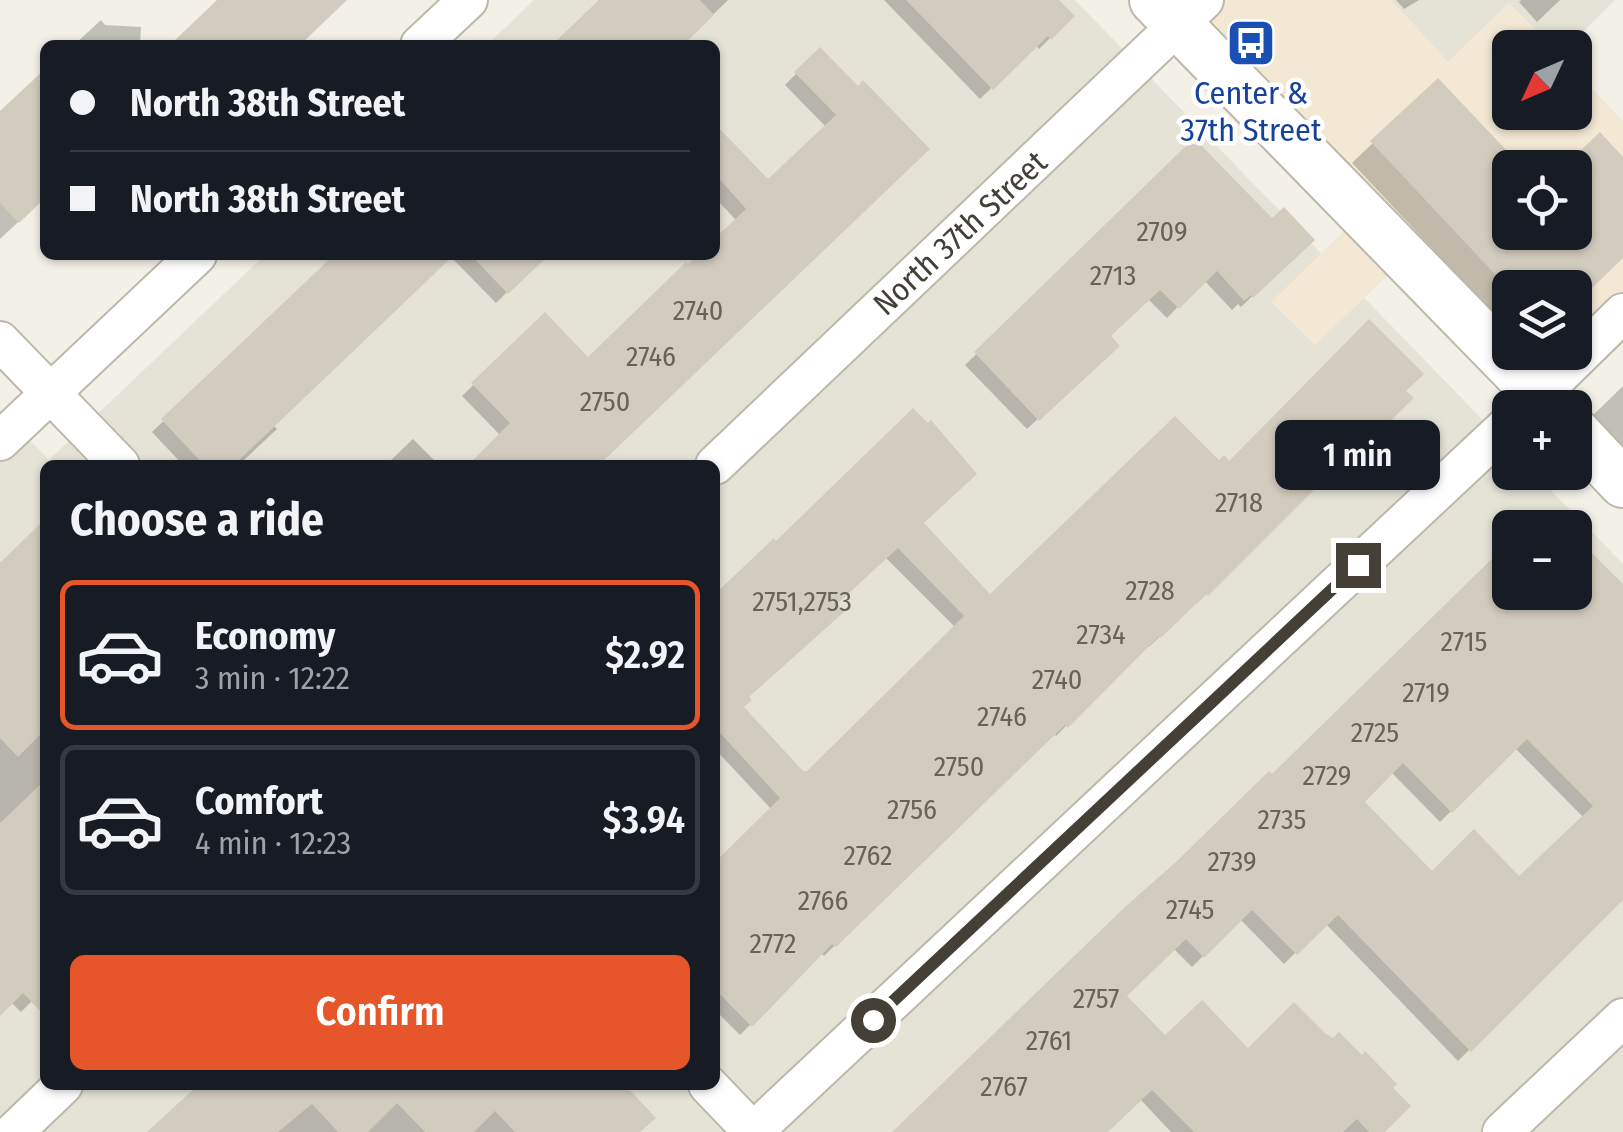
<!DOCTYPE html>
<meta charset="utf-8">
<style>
:root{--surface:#171b24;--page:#242831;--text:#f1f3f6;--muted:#9ea1a6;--line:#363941;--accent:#e6562a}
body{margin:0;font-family:"Fira Sans Condensed",sans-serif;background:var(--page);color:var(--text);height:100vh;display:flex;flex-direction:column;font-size:38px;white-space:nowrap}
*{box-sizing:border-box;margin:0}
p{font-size:32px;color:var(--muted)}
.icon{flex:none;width:55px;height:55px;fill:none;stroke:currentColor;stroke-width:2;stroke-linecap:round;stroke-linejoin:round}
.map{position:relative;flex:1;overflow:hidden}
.side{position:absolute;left:40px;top:460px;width:680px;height:630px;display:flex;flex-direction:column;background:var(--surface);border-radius:15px;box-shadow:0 2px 8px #0004}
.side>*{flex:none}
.banner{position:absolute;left:40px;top:40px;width:680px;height:220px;border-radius:15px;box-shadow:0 2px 8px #0004;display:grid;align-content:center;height:220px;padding:0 30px;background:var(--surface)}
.needle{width:65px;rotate:226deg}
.tools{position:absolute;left:1492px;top:30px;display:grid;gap:20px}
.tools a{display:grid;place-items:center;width:100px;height:100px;border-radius:15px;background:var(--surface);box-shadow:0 2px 8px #0004;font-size:50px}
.end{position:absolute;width:45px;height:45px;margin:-22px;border:12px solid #444037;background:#fff;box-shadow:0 0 0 5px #fff}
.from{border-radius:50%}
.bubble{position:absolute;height:70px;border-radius:15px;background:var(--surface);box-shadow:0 2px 8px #0004;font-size:32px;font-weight:600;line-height:70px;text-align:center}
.banner b{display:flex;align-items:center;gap:35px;height:95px;font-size:38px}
.banner b+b{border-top:2px solid var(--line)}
.banner i{width:25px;height:25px;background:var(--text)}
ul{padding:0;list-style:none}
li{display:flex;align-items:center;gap:30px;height:150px;margin:0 20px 15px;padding:0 10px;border:5px solid var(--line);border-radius:15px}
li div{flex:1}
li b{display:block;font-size:38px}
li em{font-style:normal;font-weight:600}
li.selected{border-color:var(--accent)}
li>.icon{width:90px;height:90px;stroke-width:1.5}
h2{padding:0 30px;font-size:45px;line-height:120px}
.button{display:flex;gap:20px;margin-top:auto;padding:20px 30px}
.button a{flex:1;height:115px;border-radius:15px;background:var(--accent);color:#fff;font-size:40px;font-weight:600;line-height:115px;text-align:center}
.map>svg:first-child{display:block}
</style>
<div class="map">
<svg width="1623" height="1132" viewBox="0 0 1623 1132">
<rect width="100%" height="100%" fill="#f2f0e7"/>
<g fill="#e5e2d6" fill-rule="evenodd">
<path d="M534,0h541l435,448v24l24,1 89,91v568h-1623v-722l49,50 216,-205h450v-210h-228zM45,465h670v620h-670zM1510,528h65v64h-65z"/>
<polygon points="1391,0 1615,0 1567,48 1553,47 1509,3 1448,62"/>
</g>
<path fill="#f2e8d4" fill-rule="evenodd" d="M1204,0h187l57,62 61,-59 44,44 -43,1v64h65v-41l48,50v192l-83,82 -134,-137 -91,87 -44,-43 92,-89 -185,-189zM1510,168h65v64h-65zM1510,288h65v64h-65z"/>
<g fill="#0003" fill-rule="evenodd">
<polygon points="603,0 728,0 682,45 556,45"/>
<polygon points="884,0 1056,0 1072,16 1039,49 1036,45 980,99"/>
<polygon points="1396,0 1419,0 1404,9"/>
<polygon points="1521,0 1560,0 1537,22 1519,2"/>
<polygon points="101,20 105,25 141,27 140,45 74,45"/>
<polygon points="820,50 858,89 596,465 471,465 501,436 462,396 545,316 587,360 701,255 715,255 715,242 737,221 715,198 715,129 768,182 826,127 785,85"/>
<polygon points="45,72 45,197 0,239 0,114"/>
<polygon points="1438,81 1519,168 1510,168 1510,232 1575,232 1575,168 1566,168 1600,136 1623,161 1623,256 1575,301 1575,288 1510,288 1510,331 1352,163"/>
<polygon points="1194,142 1272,221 1311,240 1241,307 1238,304 1232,310 1204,280 1167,318 1148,299 1107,336 1116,346 1027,429 965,365"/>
<polygon points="337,255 522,255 533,266 496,303 450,256 273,425 277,429 244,460 249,465 183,465 152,432"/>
<polygon points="1623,386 1623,445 1619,449 1590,418"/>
<path d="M1403,391l7,7 -74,73 -3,-3 -137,136 -2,-1 -45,44 -2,-3 -91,92 -3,-3 -229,223 -3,-3 -81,82 -25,-25v-156l6,6 51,-50 -57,-61v-152l206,-73 69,74 229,-134h10zM884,556l72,72 -148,145h-6l-61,-66 5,-9 88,-94z"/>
<polygon points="413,439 439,465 386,465"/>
<polygon points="1547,511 1563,528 1530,528"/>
<polygon points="45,523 45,988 21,1012 11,1002 0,1013 0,566"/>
<path d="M1575,539l48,49v309l-165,164 -133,-138 -41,41 -44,-45 -48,48 -19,-19 -50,48 42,43 83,12 76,-15 66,52 -9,44h-210l-31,-33 -34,33h-212l378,-355 238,-230v45h65zM1515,748l69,70 -65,61 -87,-4 -71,-73 30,-30 49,50z"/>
<polygon points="202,1085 621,1085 637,1132 152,1132"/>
</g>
<g fill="#d2ccbe" fill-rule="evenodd">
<polygon points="217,0 347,0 300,45 170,45"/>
<polygon points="599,0 700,0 714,15 683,45 552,45"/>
<polygon points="906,0 1059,0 1075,16 1051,40 1048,36 993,90"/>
<polygon points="820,47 858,86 863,80 930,149 599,465 468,465 510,423 471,383 545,312 588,357 686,262 688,264 697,255 715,255 715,238 746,209 715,174 715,124 768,179 836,115 794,72"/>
<polygon points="45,69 45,198 19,223 0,203 0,111"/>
<polygon points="1438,78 1510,154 1510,232 1575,232 1575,156 1600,132 1623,157 1623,258 1592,288 1508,288 1370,141"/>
<polygon points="1194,138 1272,218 1284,207 1315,240 1253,298 1251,295 1244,301 1217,271 1179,309 1160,290 1111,336 1120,346 1039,421 974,352"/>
<polygon points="334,255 454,255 234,465 204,465 161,419"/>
<polygon points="471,255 549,255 508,294"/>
<path d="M1369,319l55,55 -18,17 8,7 -66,64 -3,-3 -137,137 -2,-2 -45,44 -2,-2 -91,92 -3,-3 -229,222 -4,-3 -80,83 -37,-38v-127l65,-64 -61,-66 -4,4v-142l59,-56 2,3 137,-133 15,15 3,-3 46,54 -53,49 66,71 185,-178 44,44 5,-5 5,6zM898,548l66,68 -157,155h-4l-59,-64 8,-7 -3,-3 95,-85 -7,-8z"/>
<polygon points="45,519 45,730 18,757 0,738 0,563"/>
<path d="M1575,536l48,48v316l-152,152 -133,-137 -41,40 -45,-45 -48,48 -18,-19 -59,57 38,39 37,-35 46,48 46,-46 32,32 7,4 6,-6 23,23 3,-4 32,33 -4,4 18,18 -26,26h-16l-12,-13 -14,13h-149l-42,-42 -44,42h-216l233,-225 51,-45 93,-91 3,3 238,-233v51h65zM1527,739l66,67 -74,70 -45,-47 -42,42 -67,-69 38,-39 49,50z"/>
<polygon points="45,780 45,1016 23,993 0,1016 0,823"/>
<polygon points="198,1085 625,1085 656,1118 640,1132 515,1132 495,1111 474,1132 425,1132 397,1103 368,1132 338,1132 312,1104 278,1132 147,1132"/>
</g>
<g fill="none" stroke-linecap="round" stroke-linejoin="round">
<g stroke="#bdb8ab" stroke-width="42">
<g id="minor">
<polyline points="420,45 468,0"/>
<polyline points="0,341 120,465"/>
<polyline points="1526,408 1623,313"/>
<polyline points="0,441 197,255"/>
<polyline points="715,465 1204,0"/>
<polyline points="708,1085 753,1132"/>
<polyline points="14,1132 63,1085"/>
<polyline points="753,1132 1510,423"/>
<polyline points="1502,1132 1623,1018"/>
</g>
</g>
<g stroke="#bdb8ab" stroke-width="52">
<g id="tertiary">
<polyline points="1154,0 1552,408"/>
<polyline points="1575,432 1623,483"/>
</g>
</g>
<use href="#minor" stroke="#fff" stroke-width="38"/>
<use href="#tertiary" stroke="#fff" stroke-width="48"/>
</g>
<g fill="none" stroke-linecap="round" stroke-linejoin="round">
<polyline stroke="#444037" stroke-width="12" points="873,1020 1358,565"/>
</g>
<defs>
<g id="bus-square" transform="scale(2.5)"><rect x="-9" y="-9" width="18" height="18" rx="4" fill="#1a4fb4" stroke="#fff"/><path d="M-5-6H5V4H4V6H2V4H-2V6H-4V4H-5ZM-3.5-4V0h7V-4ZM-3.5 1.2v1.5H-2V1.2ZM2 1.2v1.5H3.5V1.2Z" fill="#fff"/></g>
</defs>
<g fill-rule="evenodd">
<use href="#bus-square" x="1251" y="43"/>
</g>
<g text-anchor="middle" stroke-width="9" stroke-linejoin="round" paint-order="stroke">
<g font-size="28" fill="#686359">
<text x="1162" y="241">2709</text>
<text x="1113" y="285">2713</text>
<text x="698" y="320">2740</text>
<text x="651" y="366">2746</text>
<text x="605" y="411">2750</text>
<text x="1239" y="512">2718</text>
<text x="1150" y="600">2728</text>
<text x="802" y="611">2751,2753</text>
<text x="1101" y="644">2734</text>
<text x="1464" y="651">2715</text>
<text x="1057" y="689">2740</text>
<text x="1426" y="702">2719</text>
<text x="1002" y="726">2746</text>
<text x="1375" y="742">2725</text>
<text x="959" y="776">2750</text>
<text x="1327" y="785">2729</text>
<text x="912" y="819">2756</text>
<text x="1282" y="829">2735</text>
<text x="868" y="865">2762</text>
<text x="1232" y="871">2739</text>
<text x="823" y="910">2766</text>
<text x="1190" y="919">2745</text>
<text x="773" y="953">2772</text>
<text x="1096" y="1008">2757</text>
<text x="1049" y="1050">2761</text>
<text x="1004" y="1096">2767</text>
</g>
<g font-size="32" fill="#164399" stroke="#fff">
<text x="1251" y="104">Center &amp;<tspan x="1251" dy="37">37th Street</tspan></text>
</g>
<g font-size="32" fill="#444037" stroke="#fff">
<text transform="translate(960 233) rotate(-43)" y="11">North 37th Street</text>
</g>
</g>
</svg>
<div class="tools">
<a><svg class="needle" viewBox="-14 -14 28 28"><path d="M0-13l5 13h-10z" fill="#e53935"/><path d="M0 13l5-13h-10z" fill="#9ea1a6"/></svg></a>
<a><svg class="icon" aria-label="locate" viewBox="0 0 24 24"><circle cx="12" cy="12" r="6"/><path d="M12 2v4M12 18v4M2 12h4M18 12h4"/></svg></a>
<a><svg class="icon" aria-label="layers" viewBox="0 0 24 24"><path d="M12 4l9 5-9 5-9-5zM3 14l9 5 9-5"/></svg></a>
<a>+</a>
<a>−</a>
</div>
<i class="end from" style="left:873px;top:1020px"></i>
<i class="end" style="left:1358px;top:565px"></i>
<div class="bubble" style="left:1275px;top:420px;width:165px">1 min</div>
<div class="banner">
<b><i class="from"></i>North 38th Street</b>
<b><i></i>North 38th Street</b>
</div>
<section class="side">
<h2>Choose a ride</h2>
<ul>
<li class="selected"><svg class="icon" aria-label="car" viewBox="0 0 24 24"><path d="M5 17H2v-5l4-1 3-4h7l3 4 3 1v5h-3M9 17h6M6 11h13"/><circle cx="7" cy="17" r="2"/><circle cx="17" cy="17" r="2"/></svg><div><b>Economy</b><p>3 min · 12:22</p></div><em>$2.92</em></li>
<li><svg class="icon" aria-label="car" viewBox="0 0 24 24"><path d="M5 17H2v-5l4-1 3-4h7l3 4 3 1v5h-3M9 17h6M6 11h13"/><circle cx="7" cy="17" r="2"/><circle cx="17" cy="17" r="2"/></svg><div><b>Comfort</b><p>4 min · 12:23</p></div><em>$3.94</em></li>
</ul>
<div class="button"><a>Confirm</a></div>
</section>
</div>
